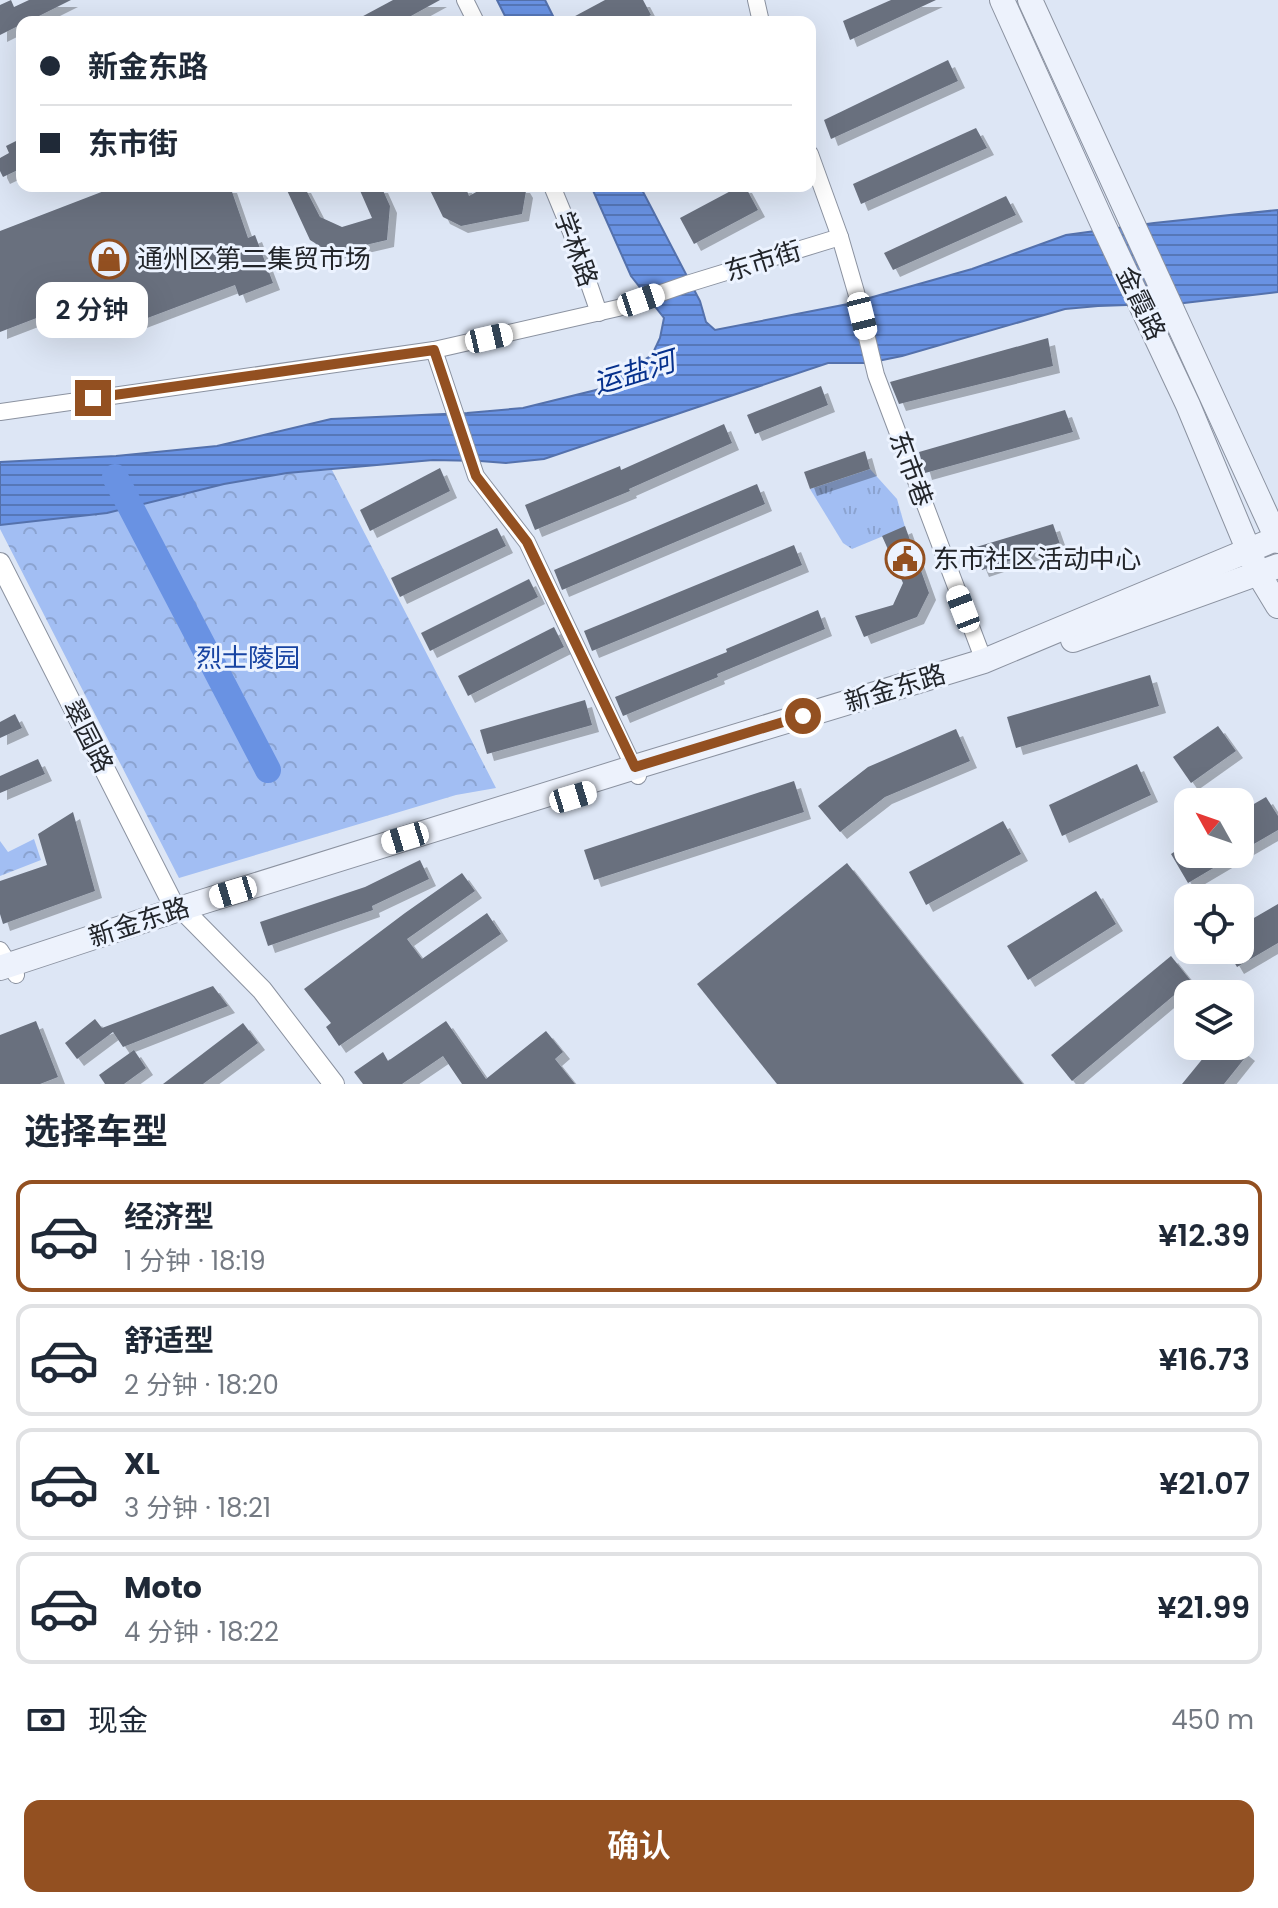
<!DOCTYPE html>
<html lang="zh">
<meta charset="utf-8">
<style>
:root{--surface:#fff;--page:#f2f2f3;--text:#1f2937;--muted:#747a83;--line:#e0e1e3;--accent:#935021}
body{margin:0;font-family:Poppins,"Noto Sans SC",sans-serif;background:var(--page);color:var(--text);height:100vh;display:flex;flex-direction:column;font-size:30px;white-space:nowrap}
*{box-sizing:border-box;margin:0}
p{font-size:26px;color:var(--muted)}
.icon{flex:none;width:44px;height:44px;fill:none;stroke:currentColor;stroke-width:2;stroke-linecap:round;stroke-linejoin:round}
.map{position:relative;height:1084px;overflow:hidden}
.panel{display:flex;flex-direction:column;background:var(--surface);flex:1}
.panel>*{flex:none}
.banner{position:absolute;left:16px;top:16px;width:800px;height:176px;border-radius:16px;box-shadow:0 8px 32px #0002;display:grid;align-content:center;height:176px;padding:0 24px;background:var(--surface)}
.needle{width:52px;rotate:310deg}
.buttons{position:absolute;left:1174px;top:788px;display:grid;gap:16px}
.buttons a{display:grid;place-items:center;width:80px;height:80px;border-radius:16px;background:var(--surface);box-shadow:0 8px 32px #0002;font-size:40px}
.end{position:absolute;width:36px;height:36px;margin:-18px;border:10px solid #935021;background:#fff;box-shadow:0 0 0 4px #fff}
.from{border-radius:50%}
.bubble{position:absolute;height:56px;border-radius:16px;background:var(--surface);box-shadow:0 8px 32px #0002;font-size:26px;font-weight:600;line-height:56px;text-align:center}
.car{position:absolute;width:24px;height:48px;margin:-24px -12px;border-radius:10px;box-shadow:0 0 6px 2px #0007;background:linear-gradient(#fff 24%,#345 0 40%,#fff 0 76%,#345 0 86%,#fff 0)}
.banner b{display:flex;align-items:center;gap:28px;height:76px;font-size:30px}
.banner b+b{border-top:2px solid var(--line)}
.banner i{width:20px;height:20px;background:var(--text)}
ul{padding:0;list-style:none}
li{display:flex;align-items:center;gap:24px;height:112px;margin:0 16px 12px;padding:0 8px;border:4px solid var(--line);border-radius:16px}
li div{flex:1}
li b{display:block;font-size:30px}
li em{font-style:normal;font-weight:600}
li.current{border-color:var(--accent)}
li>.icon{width:72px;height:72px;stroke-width:1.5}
h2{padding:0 24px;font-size:36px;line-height:96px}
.pay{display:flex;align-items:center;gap:20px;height:88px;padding:0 24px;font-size:30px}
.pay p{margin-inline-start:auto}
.button{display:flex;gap:16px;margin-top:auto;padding:16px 24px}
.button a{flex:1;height:92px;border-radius:16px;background:var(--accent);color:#fff;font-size:32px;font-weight:600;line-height:92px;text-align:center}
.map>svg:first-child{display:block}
</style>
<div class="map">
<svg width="1278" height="1084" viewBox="0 0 1278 1084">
<defs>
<pattern id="grass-tufts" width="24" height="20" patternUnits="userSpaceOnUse" patternTransform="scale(2)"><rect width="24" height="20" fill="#a2bef3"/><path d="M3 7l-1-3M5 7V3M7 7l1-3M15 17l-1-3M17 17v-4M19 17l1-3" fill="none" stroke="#8ba3d0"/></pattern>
<pattern id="park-crowns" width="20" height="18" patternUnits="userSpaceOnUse" patternTransform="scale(2)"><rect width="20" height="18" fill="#a2bef3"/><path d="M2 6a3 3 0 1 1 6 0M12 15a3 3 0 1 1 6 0" fill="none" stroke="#8ba3d0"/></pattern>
<pattern id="water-rules" width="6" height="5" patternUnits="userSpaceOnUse" patternTransform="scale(2)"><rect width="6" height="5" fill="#6992e3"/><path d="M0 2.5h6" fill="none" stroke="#5677b8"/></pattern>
<filter id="shadow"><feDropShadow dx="7" dy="7" stdDeviation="0" flood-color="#0004"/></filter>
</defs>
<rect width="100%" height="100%" fill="#dde6f5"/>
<polygon fill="url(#grass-tufts)" points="870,469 897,499 905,527 852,549 843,543 810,489"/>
<g fill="url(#park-crowns)">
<polygon points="332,470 496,788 456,795 179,878 0,529 0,525 107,513 224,484 287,473"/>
<polygon points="34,839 41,860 0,876 0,841 8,852"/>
</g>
<g fill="url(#water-rules)" stroke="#5471ac" stroke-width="2">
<polygon points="497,0 545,0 556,22 508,22"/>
<polygon points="591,186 640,186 700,301 706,322 715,330 848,304 972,269 1066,235 1154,223 1278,210 1278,292 1184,303 1098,306 1065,309 902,356 868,363 828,363 544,459 506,463 480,461 433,460 287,473 224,484 107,513 0,525 0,462 116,456 217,446 331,419 467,413 523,408 604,388 624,372 652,355 660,338 664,318 631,276"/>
</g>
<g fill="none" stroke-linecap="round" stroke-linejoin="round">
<polyline stroke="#6992e3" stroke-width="26" points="115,477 268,770"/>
</g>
<g fill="#69707e" filter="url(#shadow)">
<polygon points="11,0 14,7 29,0 71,0 27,22 22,22 22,24 0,35 0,5"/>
<polygon points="393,0 440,0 400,22 352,22"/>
<polygon points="605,0 643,0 651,15 637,22 564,22"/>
<polygon points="891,0 936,0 850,40 843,21"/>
<polygon points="948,60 958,81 831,139 824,120"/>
<polygon points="976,128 987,148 861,204 853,184"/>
<polygon points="22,138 22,168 3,177 0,171 0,158 9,153 6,146"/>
<polygon points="117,186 230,186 248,238 255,235 273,283 239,296 235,285 129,325 115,288 0,332 0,231"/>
<polygon points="285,186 304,186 320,217 342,227 372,218 358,186 381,186 390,206 387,240 331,253 310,240"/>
<polygon points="428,186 465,186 469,196 487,186 523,186 526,191 522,214 461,226 443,217"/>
<polygon points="740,186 745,186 758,210 694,244 680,218"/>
<polygon points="1006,196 1016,215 893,270 884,253"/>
<polygon points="1048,338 1053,366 899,404 890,382"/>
<polygon points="821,386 828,405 755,434 747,415"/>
<polygon points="1065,410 1073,432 925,473 919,452"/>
<polygon points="724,424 732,443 629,489 630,491 535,530 525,505 620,466 621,470"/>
<polygon points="865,451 870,469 810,489 804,472"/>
<polygon points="440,468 450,491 370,531 360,510"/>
<polygon points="757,484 765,504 562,590 554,570"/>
<polygon points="1053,524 1060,544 982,570 973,548"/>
<polygon points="905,526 929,593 917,617 864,637 855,616 893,605 903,583 882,536"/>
<polygon points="497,528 506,546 400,597 391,578"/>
<polygon points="794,545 802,565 592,651 584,631"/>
<polygon points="529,579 538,597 430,651 421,633"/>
<polygon points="818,610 825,629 717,674 718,677 623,716 615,697 727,652 726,649"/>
<polygon points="554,627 564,647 468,696 458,676"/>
<polygon points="1150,675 1159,706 1016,748 1007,717"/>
<polygon points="585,700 592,725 487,754 480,730"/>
<polygon points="15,714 22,728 0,738 0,722"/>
<polygon points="1218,726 1236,751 1191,783 1173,757"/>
<polygon points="956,729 970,761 885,797 840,832 818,806 868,767"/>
<polygon points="38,759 45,774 0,793 0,776"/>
<polygon points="1137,764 1151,795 1062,836 1049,805"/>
<polygon points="794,781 804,812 594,880 584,850"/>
<polygon points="1266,797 1278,816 1278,830 1240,852 1240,812"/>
<polygon points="73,812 95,891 3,924 0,914 0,881 47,865 38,834"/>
<polygon points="1003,821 1021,854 926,905 909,872"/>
<polygon points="1188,843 1188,854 1237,854 1188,883 1171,854"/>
<polygon points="420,860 429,879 372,906 373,910 268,946 260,922 365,887"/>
<polygon points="847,863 1023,1084 777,1084 697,984"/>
<polygon points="462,873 475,891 407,939 422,959 487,913 501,934 339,1046 326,1027 331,1023 304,989 405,913"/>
<polygon points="1096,891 1116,924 1028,980 1007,946"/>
<polygon points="1278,904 1278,943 1237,967 1227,950 1240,950 1240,926"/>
<polygon points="1171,956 1191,981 1072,1081 1051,1055"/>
<polygon points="213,986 228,1006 123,1047 113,1032 77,1059 65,1043 95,1019 102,1028"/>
<polygon points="36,1021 58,1077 40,1084 0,1084 0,1035"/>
<polygon points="446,1021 486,1079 546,1031 563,1052 555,1059 575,1084 462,1084 443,1056 402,1084 363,1084 354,1072 383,1052 388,1061"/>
<polygon points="243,1023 258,1043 203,1084 163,1084"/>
<polygon points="1213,1046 1238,1046 1248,1054 1224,1084 1182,1084"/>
<polygon points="134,1050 146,1068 124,1084 105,1084 99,1075"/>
</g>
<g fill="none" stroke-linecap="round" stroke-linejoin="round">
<g stroke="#8b92a0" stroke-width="18">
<g id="minor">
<polyline points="465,0 476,22"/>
<polyline points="756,0 761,22"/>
<polyline points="810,154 840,237 856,292 876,375 984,661"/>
<polyline points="552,186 571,232 599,313"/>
<polyline points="434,350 476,476 527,542 638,776"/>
<polyline points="0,412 434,350 618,308 687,284 840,237"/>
<polyline points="0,950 16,975"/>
</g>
</g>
<g stroke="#8b92a0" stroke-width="22">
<polyline id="tertiary" points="0,563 176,910 187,914 262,990 334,1084"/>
</g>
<g stroke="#8b92a0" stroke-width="26">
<g id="secondary">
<polyline points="1002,0 1102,222 1188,405 1258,573 1278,606"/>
<polyline points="1030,0 1278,541"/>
<polyline points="1073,640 1278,566"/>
<polyline points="0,968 176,910 635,767 984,661 1278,538"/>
</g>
</g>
<use href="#minor" stroke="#fff" stroke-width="16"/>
<use href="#tertiary" stroke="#fff" stroke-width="20"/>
<use href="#secondary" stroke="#edf2fc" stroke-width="24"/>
</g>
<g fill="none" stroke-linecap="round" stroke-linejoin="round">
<polyline stroke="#935021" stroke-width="10" points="93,398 434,350 476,476 527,542 635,767 803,716"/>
</g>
<defs>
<g id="shop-ring" transform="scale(2)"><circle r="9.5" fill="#ecf3ff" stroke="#935021" stroke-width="1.5"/><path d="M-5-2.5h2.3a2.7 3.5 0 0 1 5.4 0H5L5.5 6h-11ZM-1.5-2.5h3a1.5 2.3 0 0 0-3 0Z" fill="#935021"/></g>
<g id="civic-ring" transform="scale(2)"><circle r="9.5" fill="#ecf3ff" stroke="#935021" stroke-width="1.5"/><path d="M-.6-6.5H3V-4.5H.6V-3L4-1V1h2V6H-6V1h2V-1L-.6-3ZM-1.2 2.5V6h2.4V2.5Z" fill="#935021"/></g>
</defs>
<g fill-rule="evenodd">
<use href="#shop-ring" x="109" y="259"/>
<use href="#civic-ring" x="905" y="559"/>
</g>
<g text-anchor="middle" stroke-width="6" stroke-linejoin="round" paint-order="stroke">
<g font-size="26" fill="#22252a" stroke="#ecf3ff">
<text transform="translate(576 249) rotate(70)" y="9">学林路</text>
<text transform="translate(763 261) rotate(-17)" y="9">东市街</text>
<text transform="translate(1141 303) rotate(64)" y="9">金霞路</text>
<text transform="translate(911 469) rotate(70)" y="9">东市巷</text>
<text transform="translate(895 688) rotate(-17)" y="9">新金东路</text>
<text transform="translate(88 736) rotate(63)" y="9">翠园路</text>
<text transform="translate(139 922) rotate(-18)" y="9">新金东路</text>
</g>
<g font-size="26" fill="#22252a" stroke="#ecf3ff" text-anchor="start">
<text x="137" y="268">通州区第二集贸市场</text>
<text x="933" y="568">东市社区活动中心</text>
</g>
<g font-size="26" fill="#1844a2" stroke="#ecf3ff">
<text x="248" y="667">烈士陵园</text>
</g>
<g font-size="28" font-style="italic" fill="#06318d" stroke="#ecf3ff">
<text transform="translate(634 372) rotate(-17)" y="10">运盐河</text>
</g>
</g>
</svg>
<div class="buttons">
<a><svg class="needle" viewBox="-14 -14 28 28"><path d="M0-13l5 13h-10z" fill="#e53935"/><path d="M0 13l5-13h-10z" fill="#747a83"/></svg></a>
<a><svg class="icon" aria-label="locate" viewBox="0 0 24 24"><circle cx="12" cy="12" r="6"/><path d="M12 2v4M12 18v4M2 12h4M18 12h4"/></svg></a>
<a><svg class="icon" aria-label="layers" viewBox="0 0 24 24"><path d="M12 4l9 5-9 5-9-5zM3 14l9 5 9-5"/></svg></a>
</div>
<i class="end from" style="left:803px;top:716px"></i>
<i class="end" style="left:93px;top:398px"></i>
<div class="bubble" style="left:36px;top:282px;width:112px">2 分钟</div>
<i class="car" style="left:641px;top:300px;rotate:71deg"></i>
<i class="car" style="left:862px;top:316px;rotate:166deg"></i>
<i class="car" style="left:489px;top:338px;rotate:77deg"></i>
<i class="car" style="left:963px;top:609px;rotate:339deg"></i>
<i class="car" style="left:573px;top:797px;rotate:73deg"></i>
<i class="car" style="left:405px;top:838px;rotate:253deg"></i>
<i class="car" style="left:233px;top:892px;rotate:253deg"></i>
<div class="banner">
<b><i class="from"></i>新金东路</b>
<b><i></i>东市街</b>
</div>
</div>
<section class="panel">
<h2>选择车型</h2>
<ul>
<li class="current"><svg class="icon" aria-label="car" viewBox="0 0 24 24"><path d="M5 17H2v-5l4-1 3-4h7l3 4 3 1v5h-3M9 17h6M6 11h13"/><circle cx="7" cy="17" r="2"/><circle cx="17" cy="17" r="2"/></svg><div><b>经济型</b><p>1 分钟 · 18:19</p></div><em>¥12.39</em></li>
<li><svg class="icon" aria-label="car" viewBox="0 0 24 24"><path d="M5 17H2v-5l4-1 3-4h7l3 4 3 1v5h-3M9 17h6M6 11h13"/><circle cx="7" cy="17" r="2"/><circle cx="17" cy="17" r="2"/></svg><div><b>舒适型</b><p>2 分钟 · 18:20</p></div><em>¥16.73</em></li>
<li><svg class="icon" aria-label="car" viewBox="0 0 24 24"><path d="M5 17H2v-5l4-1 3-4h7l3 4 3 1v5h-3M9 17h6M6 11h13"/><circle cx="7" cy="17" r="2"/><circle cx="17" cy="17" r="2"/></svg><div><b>XL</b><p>3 分钟 · 18:21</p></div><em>¥21.07</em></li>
<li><svg class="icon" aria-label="car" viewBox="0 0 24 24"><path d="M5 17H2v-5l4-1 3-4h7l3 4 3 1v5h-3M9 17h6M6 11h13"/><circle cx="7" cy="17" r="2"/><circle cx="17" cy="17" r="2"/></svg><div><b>Moto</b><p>4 分钟 · 18:22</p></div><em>¥21.99</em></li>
</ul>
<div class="pay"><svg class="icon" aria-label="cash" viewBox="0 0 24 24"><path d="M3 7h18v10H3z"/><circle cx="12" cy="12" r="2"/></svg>现金<p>450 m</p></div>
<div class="button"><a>确认</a></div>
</section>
